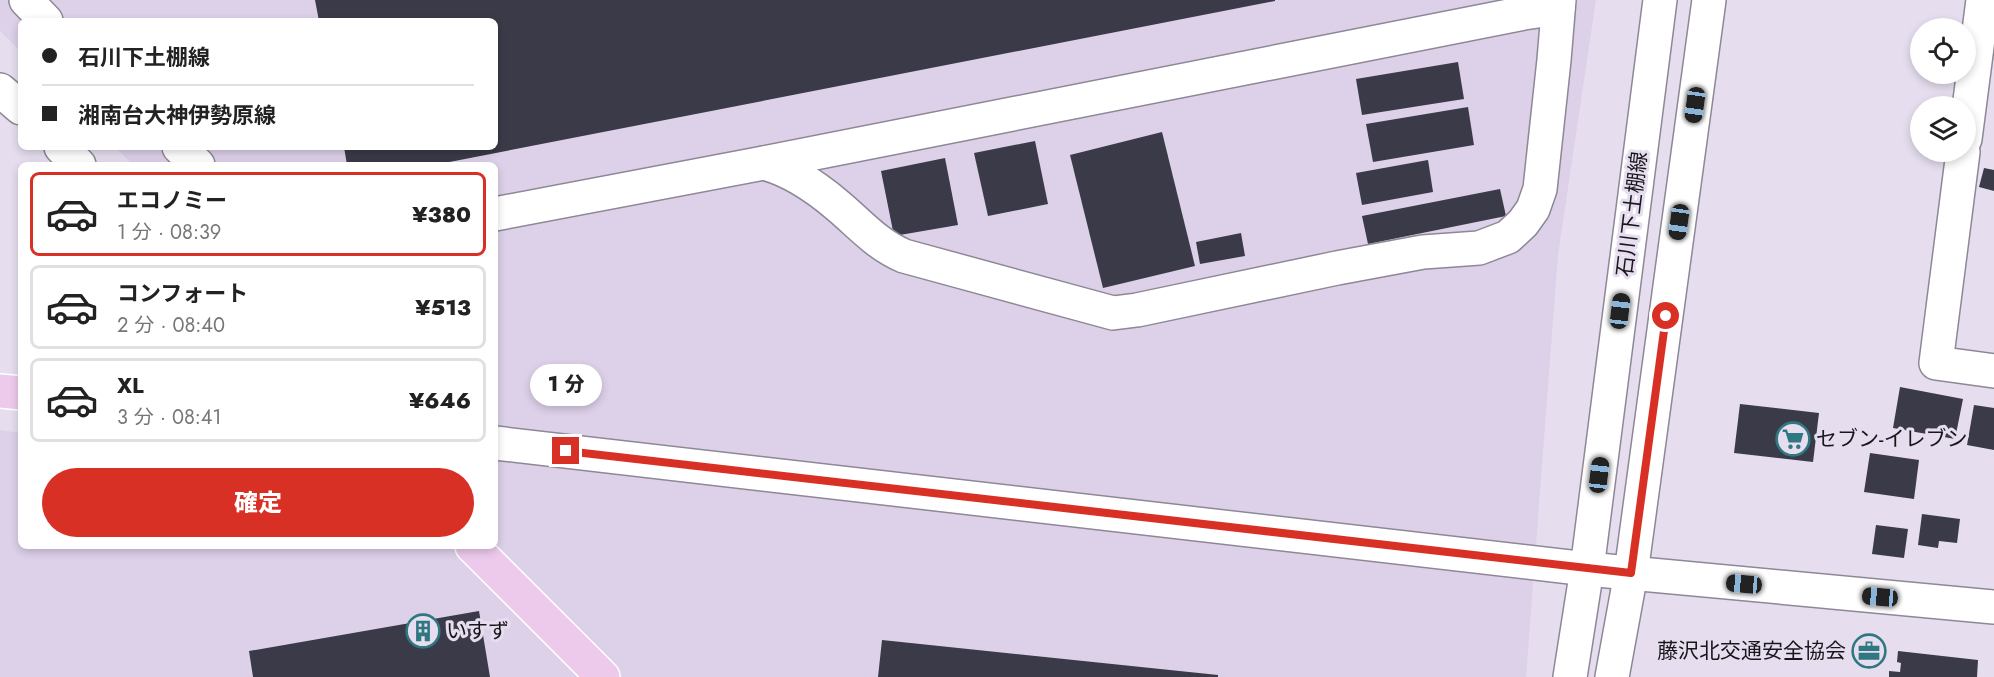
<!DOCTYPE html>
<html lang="ja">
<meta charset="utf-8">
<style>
:root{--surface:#fff;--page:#f6f6f6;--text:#222;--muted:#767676;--line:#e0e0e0;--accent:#d93025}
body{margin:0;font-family:Jost,"Noto Sans JP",sans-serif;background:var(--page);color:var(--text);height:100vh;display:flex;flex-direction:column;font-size:22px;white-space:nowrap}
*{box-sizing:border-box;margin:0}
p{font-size:20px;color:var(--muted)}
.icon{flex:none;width:33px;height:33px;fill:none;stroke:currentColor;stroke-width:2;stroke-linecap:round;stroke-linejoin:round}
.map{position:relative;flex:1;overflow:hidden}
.sheet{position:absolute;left:18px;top:162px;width:480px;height:387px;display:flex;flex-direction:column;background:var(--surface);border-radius:9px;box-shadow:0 3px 9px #0003}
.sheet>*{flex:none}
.guide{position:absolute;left:18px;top:18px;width:480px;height:132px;border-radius:9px;box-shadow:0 3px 9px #0003;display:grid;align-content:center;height:132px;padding:0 24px;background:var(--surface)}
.fabs{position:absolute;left:1910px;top:18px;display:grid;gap:12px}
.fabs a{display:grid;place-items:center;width:66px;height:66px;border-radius:50%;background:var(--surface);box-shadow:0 3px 9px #0003;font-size:30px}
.end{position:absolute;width:27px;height:27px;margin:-14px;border:8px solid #d93025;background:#fff;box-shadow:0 0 0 3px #fff}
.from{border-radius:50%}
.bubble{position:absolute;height:42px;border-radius:21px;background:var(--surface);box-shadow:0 3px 9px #0003;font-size:20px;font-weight:800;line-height:42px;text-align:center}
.car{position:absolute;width:18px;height:36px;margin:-18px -9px;border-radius:8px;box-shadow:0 0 4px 2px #0007;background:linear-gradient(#222 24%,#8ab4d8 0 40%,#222 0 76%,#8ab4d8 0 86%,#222 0)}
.guide b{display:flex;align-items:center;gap:21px;height:57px;font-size:22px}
.guide b+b{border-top:2px solid var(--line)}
.guide i{width:15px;height:15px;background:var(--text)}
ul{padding:10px 0 0;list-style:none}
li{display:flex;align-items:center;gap:18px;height:84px;margin:0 12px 9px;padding:0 12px;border:3px solid var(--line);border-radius:9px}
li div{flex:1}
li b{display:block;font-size:22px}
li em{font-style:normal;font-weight:800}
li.active{border-color:var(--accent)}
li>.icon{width:54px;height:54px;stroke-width:1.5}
.cta{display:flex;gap:12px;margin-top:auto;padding:12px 24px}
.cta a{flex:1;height:69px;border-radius:36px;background:var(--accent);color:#fff;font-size:24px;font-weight:800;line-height:69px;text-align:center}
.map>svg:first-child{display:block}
</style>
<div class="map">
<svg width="1994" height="677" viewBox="0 0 1994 677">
<rect width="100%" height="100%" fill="#e6deef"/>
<polygon fill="#ddd1e9" points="0,0 1596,0 1558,255 1526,677 0,677 0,430 21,433 21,546 495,546 495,165 133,165 115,147 495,147 495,21 21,21 21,52 0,31"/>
<g fill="#3a3a48">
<polygon points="315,0 1275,0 1275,1 434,165 347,165 344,147 495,147 495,21 319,21"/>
<polygon points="1458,62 1464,99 1362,115 1356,79"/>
<polygon points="1468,107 1474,145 1373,162 1366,124"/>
<polygon points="1162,132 1195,266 1103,288 1070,155"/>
<polygon points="1035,141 1048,204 988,216 974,153"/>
<polygon points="945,158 958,225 894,236 881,171"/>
<polygon points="1428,160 1433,192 1362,205 1356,173"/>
<polygon points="1984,168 1994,170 1994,191 1979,187"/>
<polygon points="1500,189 1506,216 1368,244 1362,216"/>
<polygon points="1241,233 1245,256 1200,264 1196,242"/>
<polygon points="1900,387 1963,399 1955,439 1893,428"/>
<polygon points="1740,404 1819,413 1813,462 1734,453"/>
<polygon points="1974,405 1994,408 1994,450 1967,445"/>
<polygon points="1870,453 1919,460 1914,499 1864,492"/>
<polygon points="1922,514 1960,519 1957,543 1939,541 1938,548 1918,545"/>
<polygon points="1876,525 1908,529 1904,558 1872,554"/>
<polygon points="479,611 490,677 253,677 249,651"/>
<polygon points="882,640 1218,675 1218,677 878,677"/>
<polygon points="1898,651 1978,660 1977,677 1889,677 1889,671 1900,672 1901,663 1897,662"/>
</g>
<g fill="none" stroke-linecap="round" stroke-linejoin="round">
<g stroke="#8e8796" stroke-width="36">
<g id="minor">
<polyline points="26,0 46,21"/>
<polyline points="0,90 21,108"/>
<polyline points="1965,139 1983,0"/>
<polyline points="61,147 79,165"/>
<polyline points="179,147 198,165"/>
<polyline points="1963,152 1936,363 1994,371"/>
<path d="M764,163c26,7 53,25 73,42 23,19 39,39 67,51l209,57 24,-3 200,-42 86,-16 56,-4 29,-11 15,-14 10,-14 7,-20 14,-129 5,-60"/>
<polyline points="495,214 764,163 1524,13 1558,8"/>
<polyline points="495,443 1587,569 1994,607"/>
<polyline points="1570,677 1587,569 1660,0"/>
<polyline points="1612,677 1631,573 1709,0"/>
</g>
</g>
<g stroke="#fff" stroke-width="36">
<g id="major">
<polyline points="0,391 21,393"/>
<polyline points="472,546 603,677"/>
</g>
</g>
<use href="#minor" stroke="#fff" stroke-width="33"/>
<use href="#major" stroke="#edcaec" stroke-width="33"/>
</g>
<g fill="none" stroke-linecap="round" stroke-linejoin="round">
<polyline stroke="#d93025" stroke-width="8" points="566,451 1631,573 1666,316"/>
</g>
<defs>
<g id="supermarket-ring" transform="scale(1.725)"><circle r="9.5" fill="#e6deef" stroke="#2f7781" stroke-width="1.5"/><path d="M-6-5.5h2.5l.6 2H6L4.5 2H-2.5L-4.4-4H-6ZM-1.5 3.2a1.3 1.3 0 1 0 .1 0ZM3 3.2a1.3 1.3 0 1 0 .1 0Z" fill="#2f7781"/></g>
<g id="building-ring" transform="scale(1.725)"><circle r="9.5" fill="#e6deef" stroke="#2f7781" stroke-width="1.5"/><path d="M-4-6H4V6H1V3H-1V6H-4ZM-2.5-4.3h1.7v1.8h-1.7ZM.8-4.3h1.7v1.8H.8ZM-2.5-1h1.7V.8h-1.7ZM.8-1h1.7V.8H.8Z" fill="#2f7781"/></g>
<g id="office-ring" transform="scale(1.725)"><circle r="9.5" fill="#e6deef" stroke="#2f7781" stroke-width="1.5"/><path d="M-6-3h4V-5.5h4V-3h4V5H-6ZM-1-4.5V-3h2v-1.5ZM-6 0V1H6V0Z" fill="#2f7781"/></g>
</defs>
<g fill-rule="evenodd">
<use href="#supermarket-ring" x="1793" y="439"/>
<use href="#building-ring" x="423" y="631"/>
<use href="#office-ring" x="1869" y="651"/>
</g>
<g text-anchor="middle" stroke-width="6" stroke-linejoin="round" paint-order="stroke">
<g font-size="21" fill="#18161b" stroke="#e6deef">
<text transform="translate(1632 214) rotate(-83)" y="7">石川下土棚線</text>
</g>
<g font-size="21" fill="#18161b" stroke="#e6deef" text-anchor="start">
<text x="1816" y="446">セブン-イレブン</text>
<text x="446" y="638">いすず</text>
<text x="1846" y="658" text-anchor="end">藤沢北交通安全協会</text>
</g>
</g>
</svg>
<div class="fabs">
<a><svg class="icon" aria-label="locate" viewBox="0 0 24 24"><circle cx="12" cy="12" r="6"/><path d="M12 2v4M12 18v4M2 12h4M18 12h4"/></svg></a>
<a><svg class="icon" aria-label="layers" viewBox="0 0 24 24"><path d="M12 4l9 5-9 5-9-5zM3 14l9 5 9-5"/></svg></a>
</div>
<i class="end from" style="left:1666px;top:316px"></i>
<i class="end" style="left:566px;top:451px"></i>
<div class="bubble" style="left:530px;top:364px;width:72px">1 分</div>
<i class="car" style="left:1695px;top:105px;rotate:188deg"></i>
<i class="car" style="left:1679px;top:222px;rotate:188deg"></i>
<i class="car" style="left:1620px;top:311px;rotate:7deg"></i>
<i class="car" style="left:1599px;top:475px;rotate:7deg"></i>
<i class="car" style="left:1744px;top:584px;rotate:275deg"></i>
<i class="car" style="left:1880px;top:597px;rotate:275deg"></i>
<div class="guide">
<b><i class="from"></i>石川下土棚線</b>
<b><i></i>湘南台大神伊勢原線</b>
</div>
<section class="sheet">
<ul>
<li class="active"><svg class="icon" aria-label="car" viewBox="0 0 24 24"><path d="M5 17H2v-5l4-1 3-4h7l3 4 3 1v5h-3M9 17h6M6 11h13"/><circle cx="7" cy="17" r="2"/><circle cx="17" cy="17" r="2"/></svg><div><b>エコノミー</b><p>1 分 · 08:39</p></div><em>¥380</em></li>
<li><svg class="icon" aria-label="car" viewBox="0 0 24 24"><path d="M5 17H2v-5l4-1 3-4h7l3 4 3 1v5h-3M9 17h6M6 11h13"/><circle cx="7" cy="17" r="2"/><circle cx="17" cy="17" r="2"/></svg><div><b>コンフォート</b><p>2 分 · 08:40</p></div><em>¥513</em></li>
<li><svg class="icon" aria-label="car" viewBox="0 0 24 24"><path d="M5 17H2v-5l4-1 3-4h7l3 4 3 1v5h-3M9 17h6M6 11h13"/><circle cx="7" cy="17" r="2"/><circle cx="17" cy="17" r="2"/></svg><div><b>XL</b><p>3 分 · 08:41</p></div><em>¥646</em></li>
</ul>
<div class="cta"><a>確定</a></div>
</section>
</div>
